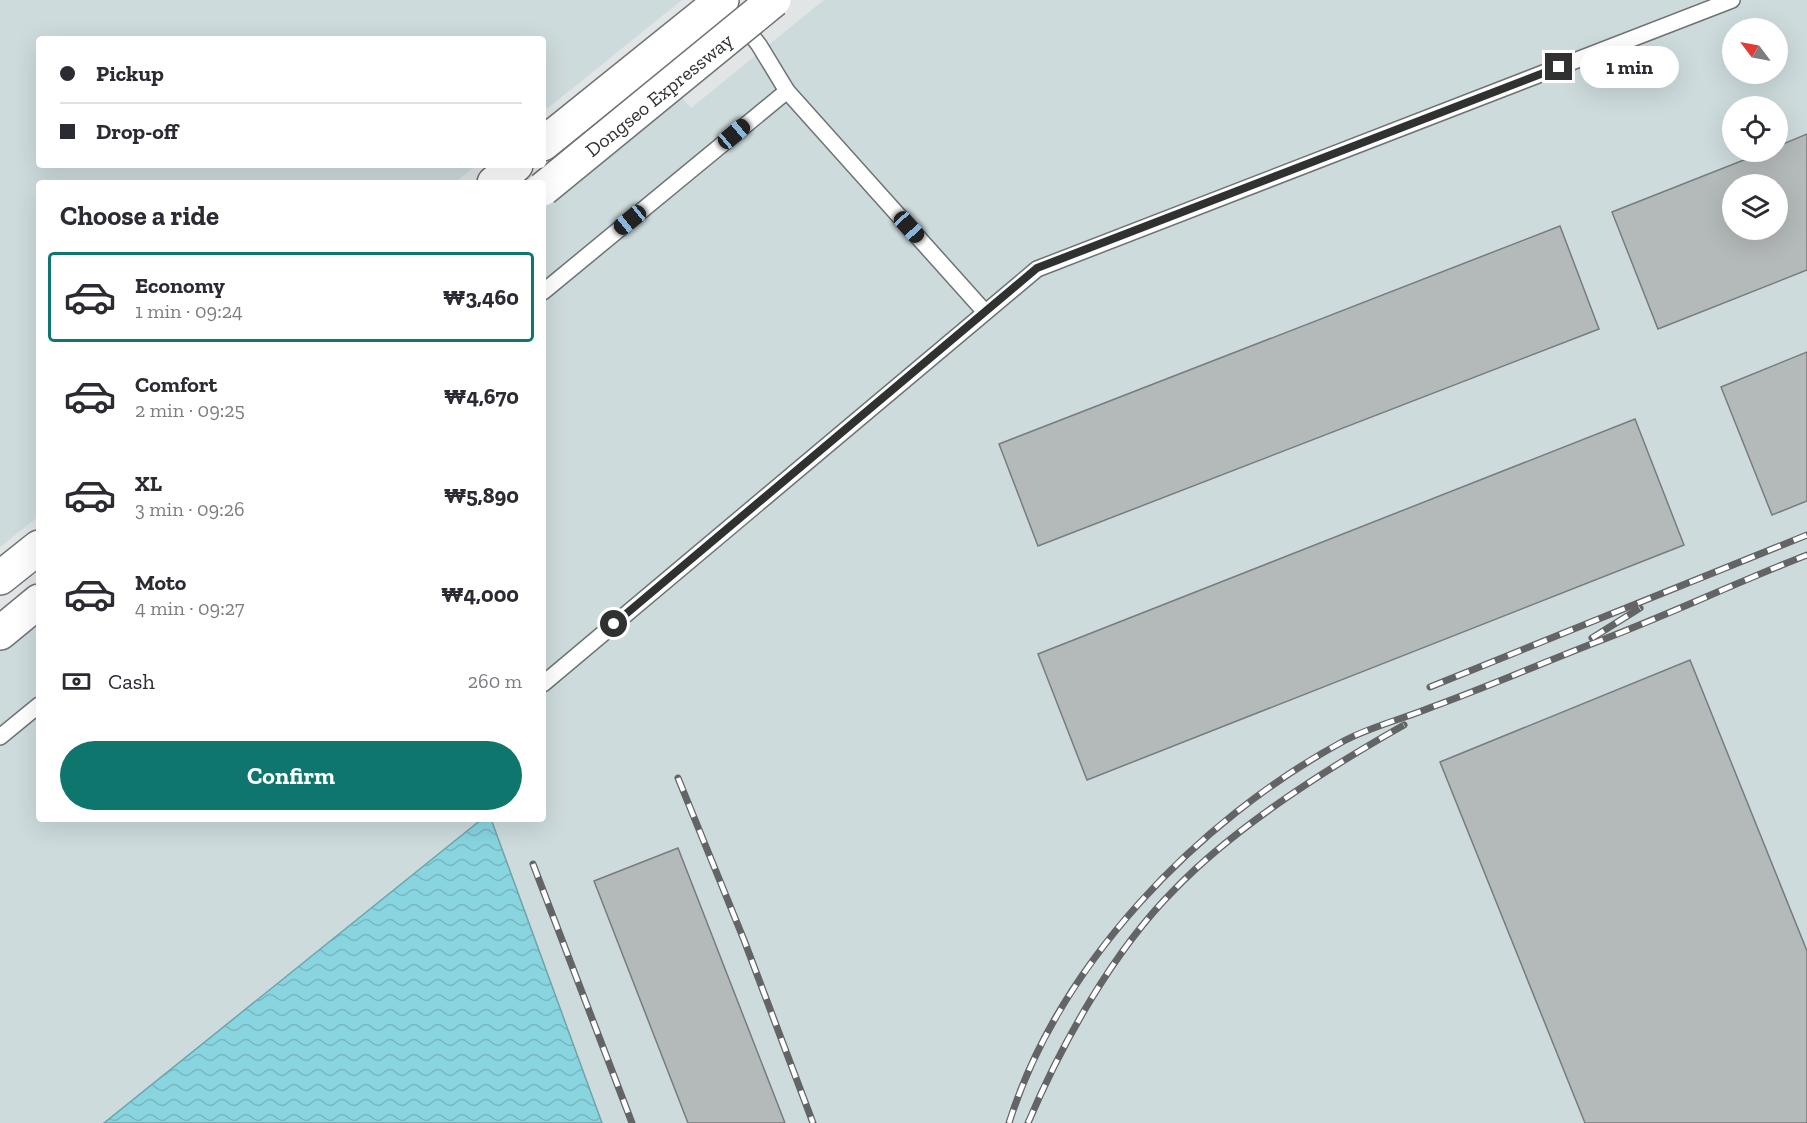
<!DOCTYPE html>
<meta charset="utf-8">
<style>
:root{--surface:#fff;--page:#f7f7f7;--text:#2b2b33;--muted:#7c7c81;--line:#e1e1e2;--accent:#0f766e}
body{margin:0;font-family:"Zilla Slab",serif;background:var(--page);color:var(--text);height:100vh;display:flex;flex-direction:column;font-size:22px;white-space:nowrap}
*{box-sizing:border-box;margin:0}
p{font-size:20px;color:var(--muted)}
.icon{flex:none;width:33px;height:33px;fill:none;stroke:currentColor;stroke-width:2;stroke-linecap:round;stroke-linejoin:round}
.map{position:relative;flex:1;overflow:hidden}
.side{position:absolute;left:36px;top:180px;width:510px;height:642px;display:flex;flex-direction:column;background:var(--surface);border-radius:6px;box-shadow:0 6px 24px #0002}
.side>*{flex:none}
.guide{position:absolute;left:36px;top:36px;width:510px;height:132px;border-radius:6px;box-shadow:0 6px 24px #0002;display:grid;align-content:center;height:132px;padding:0 24px;background:var(--surface)}
.needle{width:39px;rotate:302deg}
.controls{position:absolute;left:1722px;top:18px;display:grid;gap:12px}
.controls a{display:grid;place-items:center;width:66px;height:66px;border-radius:50%;background:var(--surface);box-shadow:0 6px 24px #0002;font-size:30px}
.end{position:absolute;width:27px;height:27px;margin:-14px;border:8px solid #303232;background:#fff;box-shadow:0 0 0 3px #fff}
.from{border-radius:50%}
.bubble{position:absolute;height:42px;border-radius:21px;background:var(--surface);box-shadow:0 6px 24px #0002;font-size:20px;font-weight:800;line-height:42px;text-align:center}
.car{position:absolute;width:18px;height:36px;margin:-18px -9px;border-radius:8px;box-shadow:0 0 4px 2px #0007;background:linear-gradient(#222 24%,#8ab4d8 0 40%,#222 0 76%,#8ab4d8 0 86%,#222 0)}
.guide b{display:flex;align-items:center;gap:21px;height:57px;font-size:22px}
.guide b+b{border-top:2px solid var(--line)}
.guide i{width:15px;height:15px;background:var(--text)}
ul{padding:0;list-style:none}
li{display:flex;align-items:center;gap:18px;height:90px;margin:0 12px 9px;padding:0 12px;border:3px solid transparent;border-radius:6px}
li div{flex:1}
li b{display:block;font-size:22px}
li em{font-style:normal;font-weight:800}
li.selected{border-color:var(--accent)}
li>.icon{width:54px;height:54px;stroke-width:1.5}
h2{padding:0 24px;font-size:27px;line-height:72px}
.pay{display:flex;align-items:center;gap:15px;height:66px;padding:0 24px;font-size:22px}
.pay p{margin-inline-start:auto}
.cta{display:flex;gap:12px;margin-top:auto;padding:12px 24px}
.cta a{flex:1;height:69px;border-radius:36px;background:var(--accent);color:#fff;font-size:24px;font-weight:800;line-height:69px;text-align:center}
.map>svg:first-child{display:block}
</style>
<div class="map">
<svg width="1807" height="1123" viewBox="0 0 1807 1123">
<defs>
<pattern id="water-waves" width="16" height="10" patternUnits="userSpaceOnUse" patternTransform="scale(1.5)"><rect width="16" height="10" fill="#88d5e0"/><path d="M0 5q4-4 8 0t8 0" fill="none" stroke="#76b7c1"/></pattern>
</defs>
<rect width="100%" height="100%" fill="#e1e5e6"/>
<g fill="#cddbdd" fill-rule="evenodd">
<polygon points="0,0 682,0 543,112 543,39 39,39 39,165 477,165 454,183 39,183 39,516 0,547"/>
<path d="M824,0h983v1123h-1205l-111,-304h52v-636l120,-106 28,31zM1732,28h46v46h-46zM1732,106h46v46h-46zM1732,184h46v46h-46z"/>
<polygon points="39,583 39,819 482,819 104,1123 0,1123 0,615"/>
</g>
<polygon fill="url(#water-waves)" stroke="#6ea4ac" stroke-width="1.5" points="482,819 491,819 602,1123 104,1123"/>
<g fill="#b4b9b9" stroke="#787c7d" stroke-width="1.5" fill-rule="evenodd">
<path d="M1807,134v136l-149,59 -46,-117 152,-60h14v-6zM1732,184h46v46h-46z"/>
<polygon points="1560,226 1599,329 1038,546 999,444"/>
<polygon points="1807,352 1807,501 1772,515 1721,387"/>
<polygon points="1635,419 1684,545 1087,780 1038,654"/>
<polygon points="1690,660 1807,951 1807,1123 1585,1123 1440,762"/>
<polygon points="678,848 785,1123 688,1123 594,881"/>
</g>
<g fill="none" stroke-linecap="round" stroke-linejoin="round">
<g stroke="#6f7374" stroke-width="18">
<g id="service">
<polyline points="741,22 759,45 787,91 985,312"/>
<polyline points="543,292 787,91"/>
<polyline points="543,684 1037,269 1732,0"/>
<polyline points="0,737 39,705"/>
</g>
</g>
<g stroke="#6f7374" stroke-width="36">
<g id="trunk">
<polyline points="543,144 722,0"/>
<polyline points="494,183 516,165"/>
<polyline points="0,578 39,547"/>
<polyline points="0,633 39,601"/>
</g>
</g>
<use href="#service" stroke="#fff" stroke-width="15"/>
<use href="#trunk" stroke="#fff" stroke-width="33"/>
<g stroke="#626465" stroke-width="7">
<g id="rail">
<polyline points="1592,638 1640,608"/>
<polyline points="1430,687 1807,535"/>
<polyline points="678,778 744,940 813,1123"/>
<polyline points="533,864 632,1123"/>
<path d="M1009,1123c50,-159 188,-302 333,-381 27,-15 61,-23 90,-35 55,-20 108,-43 162,-64 72,-27 141,-60 213,-88"/>
<path d="M1028,1123c34,-80 85,-172 147,-234 61,-63 153,-121 229,-164"/>
</g>
</g>
<use href="#rail" stroke="#fff" stroke-width="4.5" stroke-dasharray="14" stroke-linecap="butt"/>
<g stroke="#6f7374" stroke-width="36" stroke-linecap="butt">
<polyline id="trunk-bridge" points="543,189 774,0"/>
</g>
<use href="#trunk-bridge" stroke="#fff" stroke-width="33"/>
</g>
<g fill="none" stroke-linecap="round" stroke-linejoin="round">
<polyline stroke="#303232" stroke-width="8" points="614,624 1037,268 1559,67"/>
</g>
<g text-anchor="middle" stroke-width="6" stroke-linejoin="round" paint-order="stroke">
<g font-size="20" fill="#303232" stroke="#fff">
<text transform="translate(659 95) rotate(-39)" y="7">Dongseo Expressway</text>
</g>
</g>
</svg>
<div class="controls">
<a><svg class="needle" viewBox="-14 -14 28 28"><path d="M0-13l5 13h-10z" fill="#e53935"/><path d="M0 13l5-13h-10z" fill="#7c7c81"/></svg></a>
<a><svg class="icon" aria-label="locate" viewBox="0 0 24 24"><circle cx="12" cy="12" r="6"/><path d="M12 2v4M12 18v4M2 12h4M18 12h4"/></svg></a>
<a><svg class="icon" aria-label="layers" viewBox="0 0 24 24"><path d="M12 4l9 5-9 5-9-5zM3 14l9 5 9-5"/></svg></a>
</div>
<i class="end from" style="left:614px;top:624px"></i>
<i class="end" style="left:1559px;top:67px"></i>
<div class="bubble" style="left:1580px;top:46px;width:99px">1 min</div>
<i class="car" style="left:734px;top:134px;rotate:50deg"></i>
<i class="car" style="left:630px;top:220px;rotate:231deg"></i>
<i class="car" style="left:909px;top:227px;rotate:138deg"></i>
<div class="guide">
<b><i class="from"></i>Pickup</b>
<b><i></i>Drop-off</b>
</div>
<section class="side">
<h2>Choose a ride</h2>
<ul>
<li class="selected"><svg class="icon" aria-label="car" viewBox="0 0 24 24"><path d="M5 17H2v-5l4-1 3-4h7l3 4 3 1v5h-3M9 17h6M6 11h13"/><circle cx="7" cy="17" r="2"/><circle cx="17" cy="17" r="2"/></svg><div><b>Economy</b><p>1 min · 09:24</p></div><em>₩3,460</em></li>
<li><svg class="icon" aria-label="car" viewBox="0 0 24 24"><path d="M5 17H2v-5l4-1 3-4h7l3 4 3 1v5h-3M9 17h6M6 11h13"/><circle cx="7" cy="17" r="2"/><circle cx="17" cy="17" r="2"/></svg><div><b>Comfort</b><p>2 min · 09:25</p></div><em>₩4,670</em></li>
<li><svg class="icon" aria-label="car" viewBox="0 0 24 24"><path d="M5 17H2v-5l4-1 3-4h7l3 4 3 1v5h-3M9 17h6M6 11h13"/><circle cx="7" cy="17" r="2"/><circle cx="17" cy="17" r="2"/></svg><div><b>XL</b><p>3 min · 09:26</p></div><em>₩5,890</em></li>
<li><svg class="icon" aria-label="car" viewBox="0 0 24 24"><path d="M5 17H2v-5l4-1 3-4h7l3 4 3 1v5h-3M9 17h6M6 11h13"/><circle cx="7" cy="17" r="2"/><circle cx="17" cy="17" r="2"/></svg><div><b>Moto</b><p>4 min · 09:27</p></div><em>₩4,000</em></li>
</ul>
<div class="pay"><svg class="icon" aria-label="cash" viewBox="0 0 24 24"><path d="M3 7h18v10H3z"/><circle cx="12" cy="12" r="2"/></svg>Cash<p>260 m</p></div>
<div class="cta"><a>Confirm</a></div>
</section>
</div>
